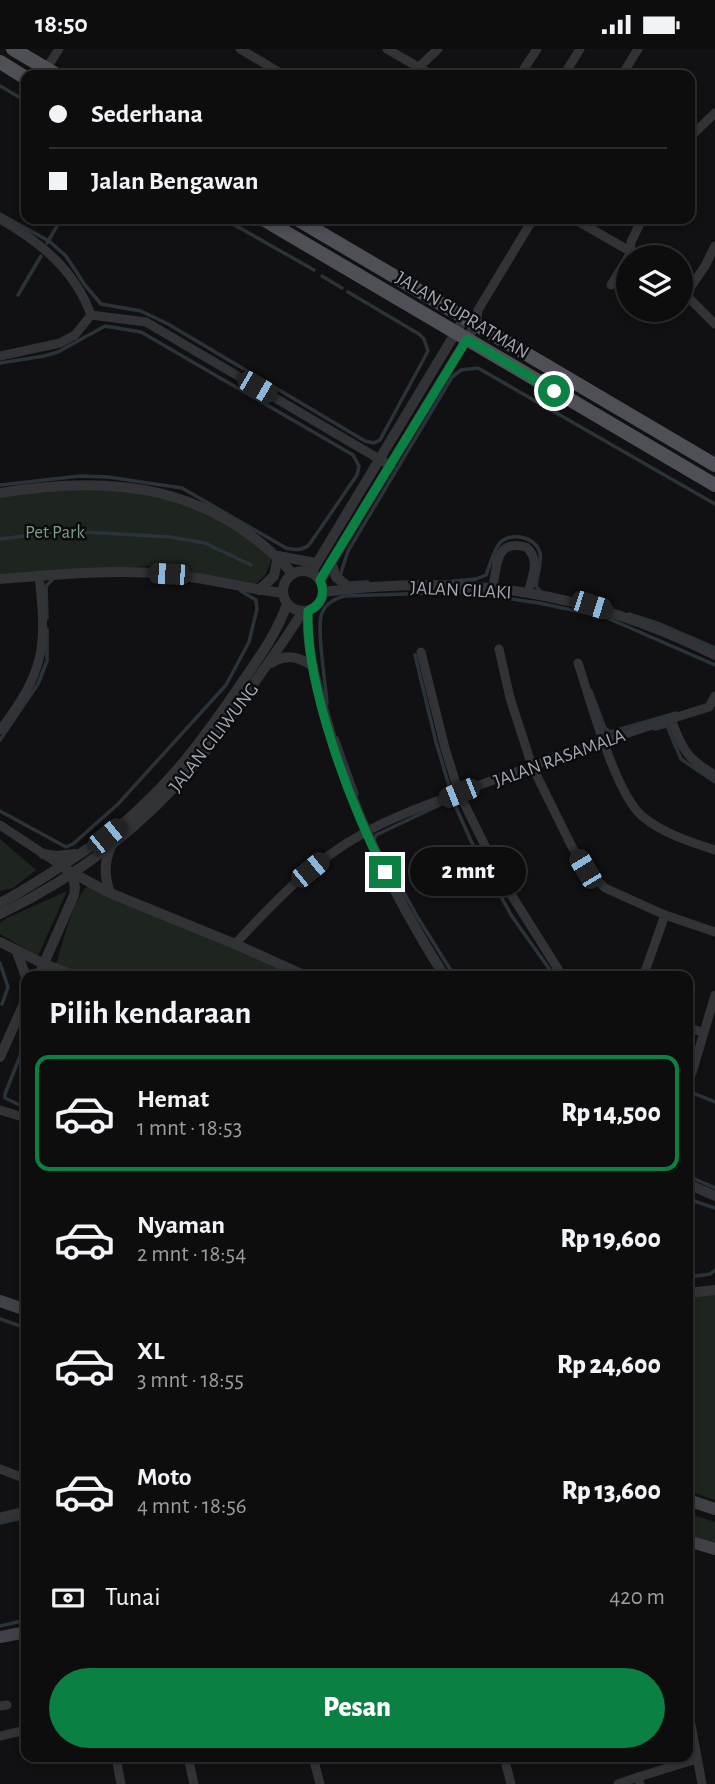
<!DOCTYPE html>
<html lang="id">
<meta charset="utf-8">
<style>
:root{--surface:#0d0d0e;--page:#161617;--text:#f1f3f6;--muted:#9a9c9e;--line:#2d2d2e;--accent:#0b8043}
body{margin:0;font-family:"Alegreya Sans",sans-serif;background:var(--page);color:var(--text);height:100vh;display:flex;flex-direction:column;font-size:26px;white-space:nowrap}
*{box-sizing:border-box;margin:0}
p{font-size:23px;color:var(--muted)}
.icon{flex:none;width:38px;height:38px;fill:none;stroke:currentColor;stroke-width:2;stroke-linecap:round;stroke-linejoin:round}
.map{position:relative;flex:1;overflow:hidden}
.side{position:absolute;left:21px;top:922px;width:672px;height:791px;display:flex;flex-direction:column;background:var(--surface);border-radius:14px;box-shadow:0 4px 10px #0003,0 0 0 2px var(--line)}
.side>*{flex:none}
.guide{position:absolute;left:21px;top:21px;width:674px;height:154px;border-radius:14px;box-shadow:0 4px 10px #0003,0 0 0 2px var(--line);display:grid;align-content:center;height:154px;padding:0 28px;background:var(--surface)}
.tools{position:absolute;left:616px;top:196px;display:grid;gap:14px}
.tools a{display:grid;place-items:center;width:77px;height:77px;border-radius:50%;background:var(--surface);box-shadow:0 4px 10px #0003,0 0 0 2px var(--line);font-size:35px}
.end{position:absolute;width:32px;height:32px;margin:-16px;border:9px solid #0b8043;background:#fff;box-shadow:0 0 0 4px #fff}
.from{border-radius:50%}
.bubble{position:absolute;height:49px;border-radius:24px;background:var(--surface);box-shadow:0 4px 10px #0003,0 0 0 2px var(--line);font-size:23px;font-weight:800;line-height:49px;text-align:center}
.car{position:absolute;width:21px;height:42px;margin:-21px -10px;border-radius:9px;box-shadow:0 0 5px 2px #0007;background:linear-gradient(#222 24%,#8ab4d8 0 40%,#222 0 76%,#8ab4d8 0 86%,#222 0)}
.guide b{display:flex;align-items:center;gap:24px;height:66px;font-size:26px}
.guide b+b{border-top:2px solid var(--line)}
.guide i{width:18px;height:18px;background:var(--text)}
ul{padding:0;list-style:none}
li{display:flex;align-items:center;gap:21px;height:116px;margin:0 14px 10px;padding:0 14px;border:4px solid transparent;border-radius:14px}
li div{flex:1}
li b{display:block;font-size:26px}
li em{font-style:normal;font-weight:800}
li.current{border-color:var(--accent)}
li>.icon{width:63px;height:63px;stroke-width:1.5}
h2{padding:0 28px;font-size:32px;line-height:84px}
.pay{display:flex;align-items:center;gap:18px;height:77px;padding:0 28px;font-size:26px}
.pay p{margin-inline-start:auto}
.action{display:flex;gap:14px;margin-top:auto;padding:14px 28px}
.action a{flex:1;height:80px;border-radius:42px;background:var(--accent);color:#fff;font-size:28px;font-weight:800;line-height:80px;text-align:center}
.status{display:flex;justify-content:space-between;align-items:center;height:49px;padding:0 35px;background:var(--surface);direction:ltr}
.status svg{height:19px;fill:currentColor}
.map>svg:first-child{display:block}
</style>
<div class="status"><b>18:50</b><svg viewBox="0 0 49 12"><path d="M0 12V9h3v3zM5 12V6h3v6zM10 12V3h3v9zM15 12V0h3v12zM26 1h20v11H26zM47 4h2v5h-2z"/></svg></div>
<div class="map">
<svg width="715" height="1735" viewBox="0 0 715 1735">
<rect width="100%" height="100%" fill="#111113"/>
<g fill="#1e251f">
<polygon points="126,437 186,449 273,505 266,525 256,535 147,517 0,530 0,448 51,441"/>
<polygon points="0,790 36,821 13,839 0,842"/>
<path d="M90,835l209,92 -206,1 -37,-13c7,-20 17,-68 34,-80z"/>
<polygon points="67,842 38,907 0,885 0,874 7,869"/>
<polygon points="715,1243 715,1451 688,1442 688,1248"/>
<polygon points="688,1464 715,1473 715,1494 688,1486"/>
</g>
<g fill="none" stroke-linecap="round" stroke-linejoin="round">
<g stroke="#2b333a" stroke-width="3.5">
<polyline points="0,37 26,52"/>
<polyline points="0,165 49,192 66,207 85,236 101,255 141,262 168,275 365,392 374,394 380,391 428,302 424,290 419,285 348,243"/>
<polyline points="224,170 314,221"/>
<polyline points="47,194 61,170"/>
<polyline points="322,227 342,239"/>
<polyline points="18,246 41,207"/>
<path d="M0,314l44,-7 14,-4 47,-26 36,6 212,123 6,11 -2,9 -48,70c-8,6 -13,5 -23,3l-104,-60 -74,-11 -28,-1 -80,9"/>
<polyline points="0,490 67,482 170,488 205,494 251,516"/>
<polyline points="340,527 348,502 452,328 461,321 478,319 715,455"/>
<path d="M453,532l23,-2 10,-4c4,-10 7,-23 13,-31 10,-13 37,-8 41,9 2,9 -3,24 -4,33l5,6"/>
<polyline points="348,534 368,533"/>
<polyline points="589,553 612,559"/>
<polyline points="629,565 660,575 715,599"/>
<polyline points="47,569 46,537 53,530"/>
<polyline points="415,606 436,693 450,740 447,745"/>
<polyline points="591,642 605,679 610,683 676,664"/>
<path d="M327,655c-1,-18 -11,-78 -5,-91 4,-10 13,-14 22,-17l120,-4 75,11 66,14 110,48"/>
<polyline points="655,680 667,677 681,710 715,733"/>
<polyline points="337,689 357,745"/>
<polyline points="0,691 38,635 47,612 47,580"/>
<polyline points="0,762 66,798 73,795 118,755 226,636 249,593 257,560 256,551 241,542"/>
<polyline points="374,790 376,786 444,754 454,754 471,792 511,866 555,928"/>
<polyline points="383,806 418,869 455,928"/>
<polyline points="0,914 8,938 2,955"/>
<polyline points="26,992 5,1045 5,1049 26,1059"/>
<polyline points="688,1042 715,1053"/>
<polyline points="688,1127 715,1139"/>
<polyline points="688,1150 715,1159"/>
<polyline points="688,1228 710,1225 715,1221"/>
<polyline points="0,1270 26,1279"/>
<polyline points="0,1474 26,1468"/>
<polyline points="0,1577 26,1571"/>
</g>
<g stroke="#323337" stroke-width="9">
<polyline points="240,0 284,26"/>
<polyline points="387,0 432,26"/>
<polyline points="418,19 438,0"/>
<polyline points="46,20 59,0"/>
<polyline points="520,26 537,0"/>
<polyline points="564,26 580,0"/>
<polyline points="622,26 638,0"/>
<polyline points="690,88 715,64"/>
<path d="M0,170c40,23 75,51 91,96"/>
<polyline points="574,170 640,208"/>
<polyline points="611,236 630,205 631,193 642,170"/>
<polyline points="681,241 715,275"/>
<polyline points="686,245 705,217 715,197"/>
<polyline points="91,266 146,273 391,417"/>
<polyline points="476,275 478,261 533,170"/>
<polyline points="0,307 60,294 75,286 91,266"/>
<path d="M493,538c4,-23 3,-48 33,-40 15,12 6,30 2,46"/>
<polyline points="499,600 510,649 532,717 571,796 585,820 605,839 665,866 715,883"/>
<polyline points="421,603 445,699 459,744 502,831 563,928"/>
<path d="M578,614c12,36 37,130 64,153 20,17 48,26 73,34"/>
<path d="M671,670c11,30 16,40 44,56"/>
<path d="M0,681c45,-59 47,-82 39,-154"/>
<polyline points="0,776 62,817"/>
<path d="M235,895c39,-42 79,-84 129,-111 34,-19 77,-33 113,-47 77,-28 154,-55 232,-79l6,-11"/>
<polyline points="643,928 665,866"/>
<polyline points="688,979 703,983"/>
<polyline points="692,1024 715,946"/>
<polyline points="0,1061 26,1069"/>
<polyline points="0,1420 26,1430"/>
<polyline points="0,1468 26,1462"/>
<polyline points="0,1657 7,1656"/>
<polyline points="688,1659 702,1735"/>
<polyline points="0,1687 26,1681"/>
<polyline points="116,1708 121,1735"/>
<polyline points="188,1708 194,1735"/>
<polyline points="313,1708 320,1735"/>
<polyline points="504,1708 511,1735"/>
<polyline points="618,1735 638,1728"/>
<polyline points="640,1735 638,1728 697,1710"/>
</g>
<g stroke="#323337" stroke-width="10">
<path d="M0,444c113,-19 213,-8 293,81"/>
<polyline points="278,507 316,514"/>
<polyline points="331,513 336,528 351,540"/>
<circle cx="303" cy="542" r="20"/>
<polyline points="311,524 465,268"/>
<path d="M0,530c55,-4 111,-10 166,-5 39,3 77,14 116,19"/>
<polyline points="320,532 476,275"/>
<polyline points="259,541 274,527 278,507"/>
<path d="M323,543c143,-19 263,-1 392,63"/>
<path d="M308,562c-2,34 7,67 16,100 26,96 67,181 121,266"/>
<path d="M271,614c15,-10 28,-6 42,3"/>
<polyline points="43,805 56,807 75,805"/>
<polyline points="67,821 110,844 235,895 308,928"/>
<path d="M110,844c-6,-18 -6,-30 1,-47"/>
<path d="M0,854c21,-11 40,-23 60,-36 28,-19 57,-36 81,-60 37,-34 66,-74 95,-116 19,-28 40,-55 51,-87"/>
<path d="M0,865c79,-38 150,-93 205,-162 14,-16 25,-35 37,-52 21,-30 42,-58 61,-89"/>
<polyline points="0,893 44,915 79,928"/>
<polyline points="17,903 26,928"/>
<polyline points="38,928 74,846 75,838 72,825"/>
<polyline points="0,1008 26,950"/>
<polyline points="688,1135 715,1147"/>
<polyline points="688,1244 715,1241"/>
</g>
<g stroke="#414247" stroke-width="12">
<polyline points="0,1252 26,1261"/>
<polyline points="688,1451 715,1460"/>
<polyline points="688,1492 715,1500"/>
<polyline points="0,1588 26,1583"/>
</g>
<g stroke="#4f5056" stroke-width="14">
<polyline points="13,0 57,26"/>
<polyline points="0,13 26,29"/>
<polyline points="263,170 715,436"/>
<polyline points="297,170 715,416"/>
</g>
</g>
<g fill="none" stroke-linecap="round" stroke-linejoin="round">
<path stroke="#0b8043" stroke-width="9" d="M385,823c-34,-66 -80,-186 -77,-261 13,-6 18,-17 12,-31l147,-241 87,52"/>
</g>
<g text-anchor="middle" stroke-width="5" stroke-linejoin="round" paint-order="stroke">
<g font-size="19" fill="#a3a7b3" stroke="#0c0c0e">
<text transform="translate(463 265) rotate(31)" y="7">JALAN SUPRATMAN</text>
<text transform="translate(461 540) rotate(3)" y="7">JALAN CILAKI</text>
<text transform="translate(213 688) rotate(-52)" y="7">JALAN CILIWUNG</text>
<text transform="translate(559 708) rotate(-20)" y="7">JALAN RASAMALA</text>
</g>
<g font-size="19" fill="#7b9d7f" stroke="#0c0c0e">
<text x="55" y="489">Pet Park</text>
</g>
</g>
</svg>
<div class="tools">
<a><svg class="icon" aria-label="layers" viewBox="0 0 24 24"><path d="M12 4l9 5-9 5-9-5zM3 14l9 5 9-5"/></svg></a>
</div>
<i class="end from" style="left:554px;top:342px"></i>
<i class="end" style="left:385px;top:823px"></i>
<div class="bubble" style="left:410px;top:798px;width:116px">2 mnt</div>
<i class="car" style="left:257px;top:338px;rotate:120deg"></i>
<i class="car" style="left:169px;top:525px;rotate:273deg"></i>
<i class="car" style="left:591px;top:556px;rotate:108deg"></i>
<i class="car" style="left:459px;top:744px;rotate:248deg"></i>
<i class="car" style="left:107px;top:787px;rotate:51deg"></i>
<i class="car" style="left:585px;top:820px;rotate:329deg"></i>
<i class="car" style="left:310px;top:821px;rotate:51deg"></i>
<div class="guide">
<b><i class="from"></i>Sederhana</b>
<b><i></i>Jalan Bengawan</b>
</div>
<section class="side">
<h2>Pilih kendaraan</h2>
<ul>
<li class="current"><svg class="icon" aria-label="car" viewBox="0 0 24 24"><path d="M5 17H2v-5l4-1 3-4h7l3 4 3 1v5h-3M9 17h6M6 11h13"/><circle cx="7" cy="17" r="2"/><circle cx="17" cy="17" r="2"/></svg><div><b>Hemat</b><p>1 mnt · 18:53</p></div><em>Rp 14,500</em></li>
<li><svg class="icon" aria-label="car" viewBox="0 0 24 24"><path d="M5 17H2v-5l4-1 3-4h7l3 4 3 1v5h-3M9 17h6M6 11h13"/><circle cx="7" cy="17" r="2"/><circle cx="17" cy="17" r="2"/></svg><div><b>Nyaman</b><p>2 mnt · 18:54</p></div><em>Rp 19,600</em></li>
<li><svg class="icon" aria-label="car" viewBox="0 0 24 24"><path d="M5 17H2v-5l4-1 3-4h7l3 4 3 1v5h-3M9 17h6M6 11h13"/><circle cx="7" cy="17" r="2"/><circle cx="17" cy="17" r="2"/></svg><div><b>XL</b><p>3 mnt · 18:55</p></div><em>Rp 24,600</em></li>
<li><svg class="icon" aria-label="car" viewBox="0 0 24 24"><path d="M5 17H2v-5l4-1 3-4h7l3 4 3 1v5h-3M9 17h6M6 11h13"/><circle cx="7" cy="17" r="2"/><circle cx="17" cy="17" r="2"/></svg><div><b>Moto</b><p>4 mnt · 18:56</p></div><em>Rp 13,600</em></li>
</ul>
<div class="pay"><svg class="icon" aria-label="cash" viewBox="0 0 24 24"><path d="M3 7h18v10H3z"/><circle cx="12" cy="12" r="2"/></svg>Tunai<p>420 m</p></div>
<div class="action"><a>Pesan</a></div>
</section>
</div>
